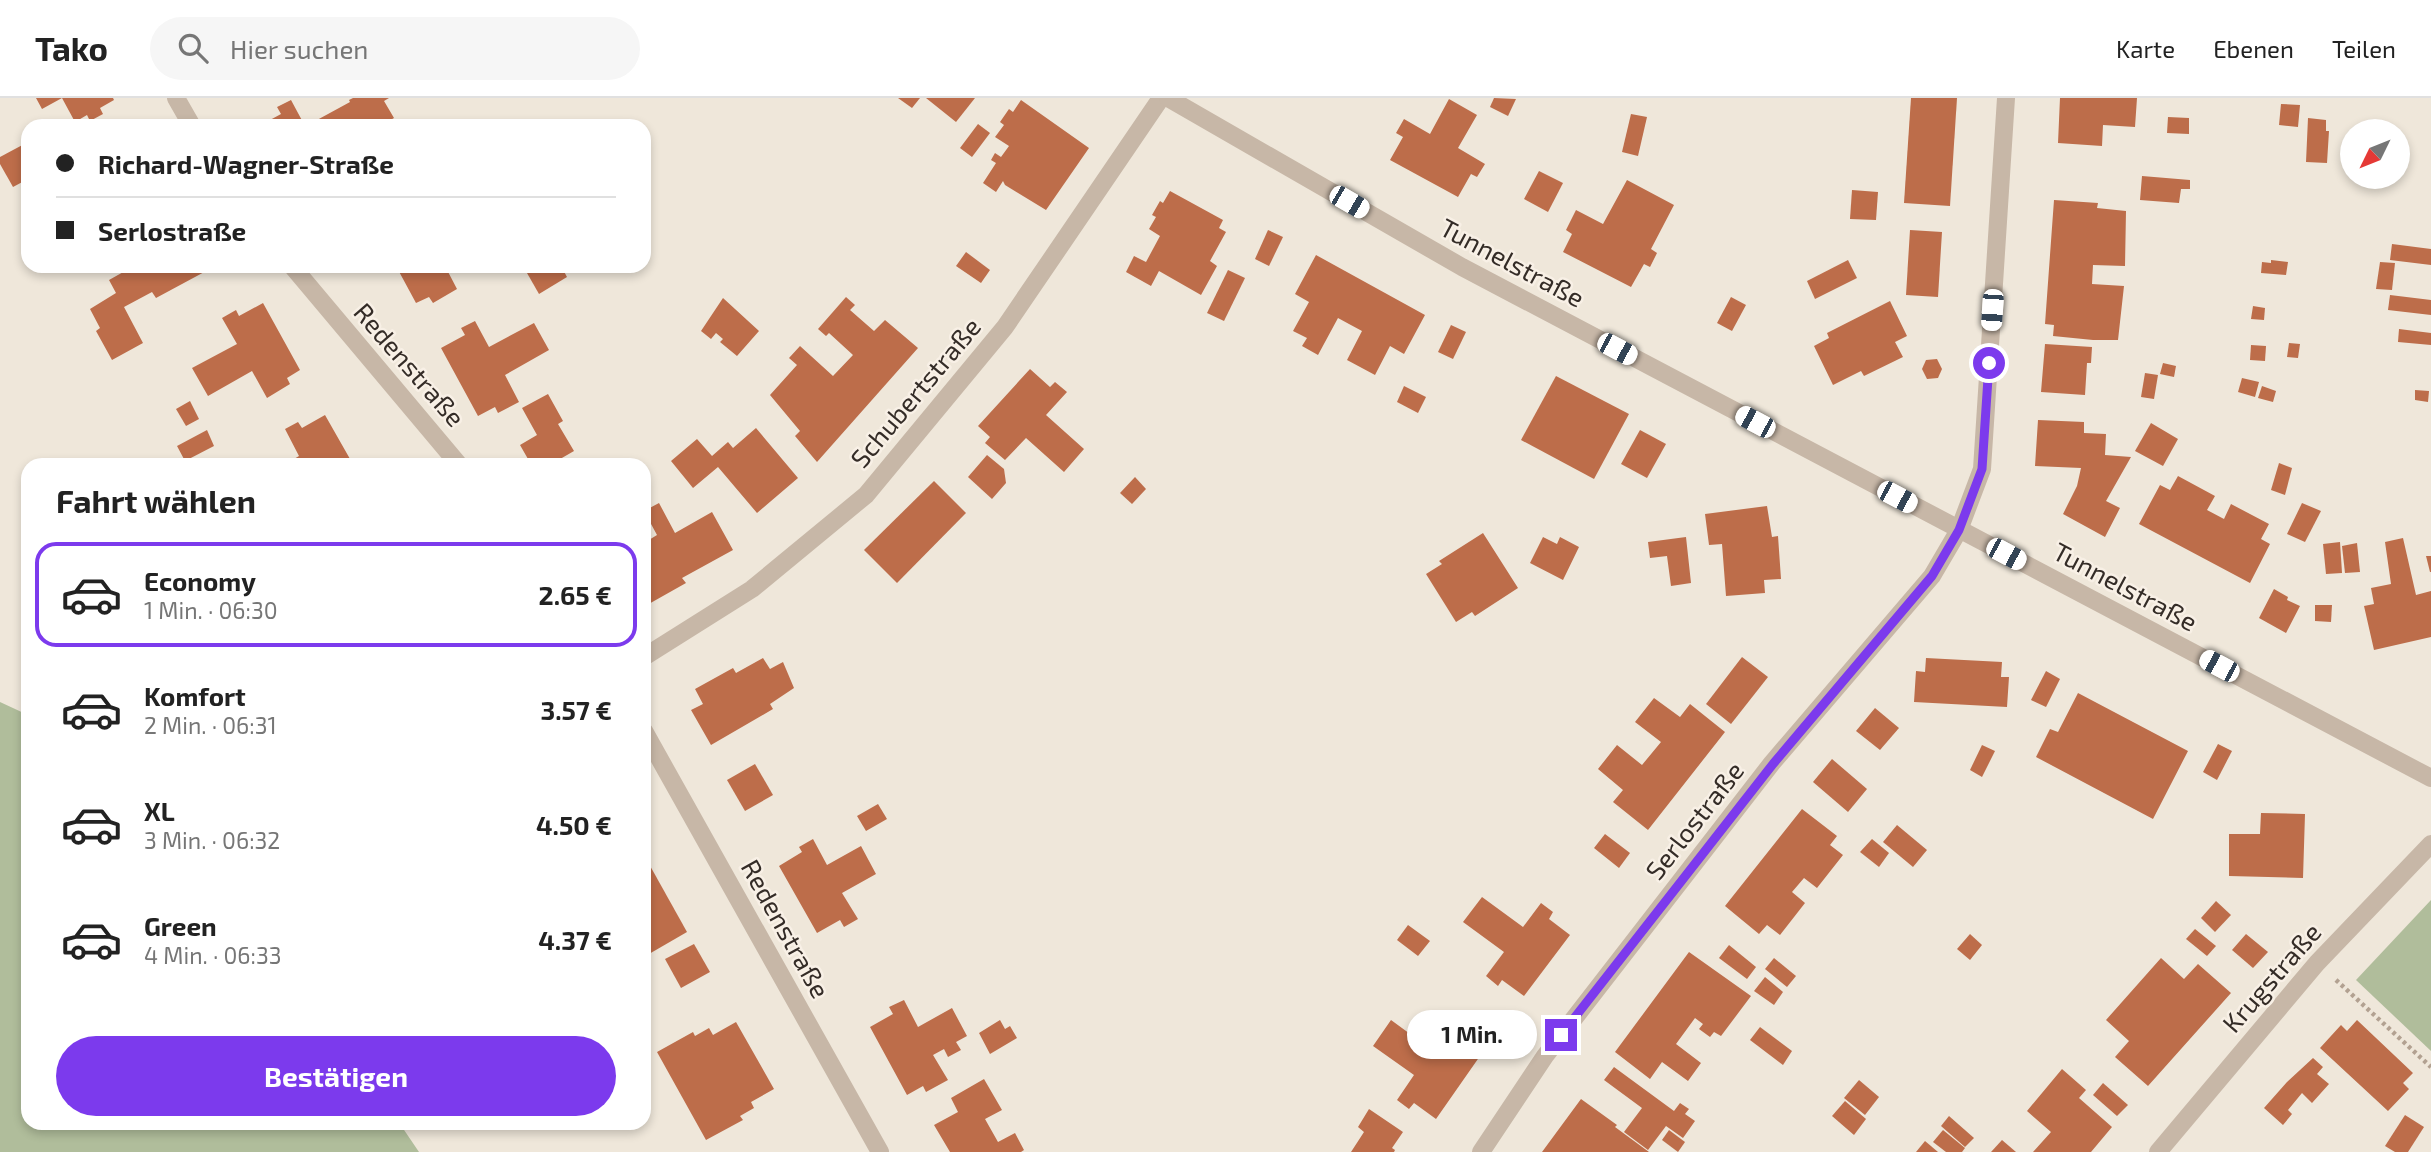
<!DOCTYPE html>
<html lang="de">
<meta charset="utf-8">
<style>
:root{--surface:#fff;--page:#f6f6f6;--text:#222;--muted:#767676;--line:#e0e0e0;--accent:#7c3aed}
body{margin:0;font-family:"Exo 2",sans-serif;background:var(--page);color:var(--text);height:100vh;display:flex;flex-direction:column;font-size:26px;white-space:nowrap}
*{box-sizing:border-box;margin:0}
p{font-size:23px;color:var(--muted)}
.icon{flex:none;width:38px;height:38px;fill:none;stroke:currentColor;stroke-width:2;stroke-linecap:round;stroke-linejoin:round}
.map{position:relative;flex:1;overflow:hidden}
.panel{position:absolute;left:21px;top:360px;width:630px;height:672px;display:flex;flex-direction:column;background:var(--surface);border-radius:21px;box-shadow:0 4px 10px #0003}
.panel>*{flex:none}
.banner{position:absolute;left:21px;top:21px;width:630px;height:154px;border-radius:21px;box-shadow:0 4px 10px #0003;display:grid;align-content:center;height:154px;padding:0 35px;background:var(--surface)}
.needle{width:46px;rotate:227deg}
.tools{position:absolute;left:2340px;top:21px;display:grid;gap:14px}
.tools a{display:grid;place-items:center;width:70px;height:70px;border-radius:50%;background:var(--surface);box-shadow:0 4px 10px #0003;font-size:35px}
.end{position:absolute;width:32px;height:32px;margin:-16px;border:9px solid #7c3aed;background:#fff;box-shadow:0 0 0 4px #fff}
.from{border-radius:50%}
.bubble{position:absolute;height:49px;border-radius:24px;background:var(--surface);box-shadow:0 4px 10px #0003;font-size:23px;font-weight:700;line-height:49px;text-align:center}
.car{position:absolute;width:21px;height:42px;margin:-21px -10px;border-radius:9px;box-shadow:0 0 5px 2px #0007;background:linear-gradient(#fff 24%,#345 0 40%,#fff 0 76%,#345 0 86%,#fff 0)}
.banner b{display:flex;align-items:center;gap:24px;height:66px;font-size:26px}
.banner b+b{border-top:2px solid var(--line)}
.banner i{width:18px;height:18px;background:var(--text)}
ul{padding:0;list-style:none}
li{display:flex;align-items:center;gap:21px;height:105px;margin:0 14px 10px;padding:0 21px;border:4px solid transparent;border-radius:21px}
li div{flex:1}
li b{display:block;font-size:26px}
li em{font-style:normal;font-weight:700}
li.on{border-color:var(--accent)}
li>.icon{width:63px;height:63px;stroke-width:1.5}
h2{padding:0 35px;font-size:32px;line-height:84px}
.primary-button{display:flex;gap:14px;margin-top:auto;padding:14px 35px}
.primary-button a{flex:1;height:80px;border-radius:42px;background:var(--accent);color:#fff;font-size:28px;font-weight:700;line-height:80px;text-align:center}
header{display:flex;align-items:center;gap:42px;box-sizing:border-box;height:98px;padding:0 35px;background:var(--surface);border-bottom:2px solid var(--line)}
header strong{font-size:33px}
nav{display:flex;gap:38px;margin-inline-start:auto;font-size:24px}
.search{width:490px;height:63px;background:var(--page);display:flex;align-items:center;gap:18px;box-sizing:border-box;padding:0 24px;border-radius:38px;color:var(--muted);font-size:26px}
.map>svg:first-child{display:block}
</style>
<header>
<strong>Tako</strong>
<div class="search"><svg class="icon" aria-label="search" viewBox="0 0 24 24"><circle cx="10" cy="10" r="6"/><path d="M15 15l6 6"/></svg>Hier suchen</div>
<nav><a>Karte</a><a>Ebenen</a><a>Teilen</a></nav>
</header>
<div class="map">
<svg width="2431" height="1054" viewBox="0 0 2431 1054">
<rect width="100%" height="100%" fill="#efe7da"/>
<g fill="#b0bd9b">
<polygon points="0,604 28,617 28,1026 400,1026 419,1054 0,1054"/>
<polygon points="2431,802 2431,953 2356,882"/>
</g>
<g fill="#bd6d4a">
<polygon points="36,0 113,0 114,2 100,10 103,16 90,23 87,17 75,24 62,0 42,11"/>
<polygon points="353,0 389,0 384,3 394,20 380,28 306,28 350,4 349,2"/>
<polygon points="898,0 920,0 912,10"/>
<polygon points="926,0 975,0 956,24"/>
<polygon points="1494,0 1516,1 1508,18 1490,9"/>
<polygon points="1911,0 1957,0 1950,108 1904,105"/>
<polygon points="2060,0 2137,0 2135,29 2103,27 2102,48 2058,45"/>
<polygon points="1449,1 1477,17 1458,50 1485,66 1477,79 1471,76 1458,99 1390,62 1403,39 1396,35 1404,21 1430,36"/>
<polygon points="291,2 305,28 259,28 281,16 277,9"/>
<polygon points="1021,2 1089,50 1046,112 1005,87 1003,83 996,94 983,85 996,65 991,62 995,55 1001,59 1009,48 995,39 1004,27 1000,24 1009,11 1013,14"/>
<polygon points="2281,6 2300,7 2298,29 2279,27"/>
<polygon points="1631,16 1647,19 1638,58 1622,54"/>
<polygon points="2168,19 2189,20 2189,36 2167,35"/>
<polygon points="2308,20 2326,22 2326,33 2329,33 2327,65 2306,64"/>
<polygon points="978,26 990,35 972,59 960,50"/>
<polygon points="28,44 28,81 13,89 0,66 0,59"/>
<polygon points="1539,73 1563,85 1548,114 1524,101"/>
<polygon points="2142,78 2190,82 2190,91 2181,91 2179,105 2140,102"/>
<polygon points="1627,82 1674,107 1651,151 1657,155 1650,169 1644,166 1631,189 1563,154 1572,136 1566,132 1576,112 1603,126"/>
<polygon points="1852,92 1878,94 1876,122 1850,121"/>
<polygon points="1170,93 1223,122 1219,130 1226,134 1210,163 1217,168 1201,197 1159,173 1151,188 1126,174 1134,158 1146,164 1160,138 1149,131 1156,119 1152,117 1160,103 1163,105"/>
<polygon points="2054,102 2098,105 2097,110 2126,113 2125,168 2093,167 2092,186 2124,188 2118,242 2093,242 2053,238 2054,227 2045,226"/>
<polygon points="1268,132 1283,139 1269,168 1255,161"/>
<polygon points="1910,132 1942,134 1938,199 1906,197"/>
<polygon points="2392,146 2431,151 2431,167 2390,162"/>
<polygon points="966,154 990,172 981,185 956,168"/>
<polygon points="1316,157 1425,217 1404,256 1390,248 1375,277 1347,262 1362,233 1349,226 1338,220 1318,257 1302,248 1307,240 1293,233 1309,204 1295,196"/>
<polygon points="1848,162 1857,180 1815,201 1807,183"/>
<polygon points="2271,162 2288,164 2286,177 2261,175 2262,164 2271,165"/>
<polygon points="2380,164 2395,165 2392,192 2376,191"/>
<polygon points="134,168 206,168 208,172 156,200 152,194 124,209 143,245 112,262 96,233 100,230 90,211 116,195 109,182"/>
<polygon points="396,168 445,168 457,191 433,205 429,199 416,205"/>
<polygon points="523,168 561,168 567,179 539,196"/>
<polygon points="1228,172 1245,180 1224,223 1207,215"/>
<polygon points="2390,197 2431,202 2431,217 2388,212"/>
<polygon points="846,199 855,207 850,212 874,233 885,222 918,250 817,364 795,338 800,333 770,297 797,267 789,260 800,248 833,278 853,257 829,235 826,238 818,231"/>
<polygon points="1731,199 1746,207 1732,233 1717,225"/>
<polygon points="723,200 759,233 737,258 720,244 723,241 716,235 711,241 701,233"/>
<polygon points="1890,203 1907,238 1895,244 1903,259 1864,278 1861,273 1833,287 1814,248 1829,240 1827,235"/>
<polygon points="263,205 300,272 287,280 290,286 267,300 252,273 208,298 192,270 237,246 222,220 236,212 239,218"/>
<polygon points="2253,208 2265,210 2264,222 2251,221"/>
<polygon points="475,223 489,249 534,225 549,252 505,277 519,304 498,315 495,309 478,318 441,250 465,237 461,230"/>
<polygon points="1451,227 1466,234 1453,261 1438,254"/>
<polygon points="2399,231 2431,235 2431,247 2398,244"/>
<polygon points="2289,245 2300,246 2298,260 2287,259"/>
<polygon points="2045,246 2092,249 2091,265 2087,265 2085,297 2041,294"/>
<polygon points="2251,247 2266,248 2265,263 2250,262"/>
<polygon points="1937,261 1942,271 1938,280 1927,281 1922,271 1926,262"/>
<polygon points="2163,265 2176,268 2174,279 2160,276"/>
<polygon points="1030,271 1050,289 1055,284 1067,294 1046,317 1084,351 1064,374 1026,340 1005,362 985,345 990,339 978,328"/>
<polygon points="2145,275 2158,277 2154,301 2141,299"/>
<polygon points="1556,278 1629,316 1594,381 1521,342"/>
<polygon points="2242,280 2259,284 2255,299 2238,294"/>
<polygon points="1404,288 1426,299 1418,315 1397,304"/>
<polygon points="2262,288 2276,293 2273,304 2258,300"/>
<polygon points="2415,292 2429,293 2428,304 2415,302"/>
<polygon points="548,296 563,323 558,326 574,353 548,368 532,368 520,347 537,337 522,310"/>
<polygon points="190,303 199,321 186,328 176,311"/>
<polygon points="325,317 354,368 282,368 299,358 285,331 298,324 302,330"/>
<polygon points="2038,322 2084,324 2084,335 2106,336 2105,357 2131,359 2106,403 2120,410 2105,439 2063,416 2077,388 2081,370 2035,368"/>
<polygon points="2151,325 2178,341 2163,368 2135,353"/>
<polygon points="756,330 798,380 757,415 718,369 693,390 671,363 697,341 712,358 728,344 733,350"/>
<polygon points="207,332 214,348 185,363 177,348"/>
<polygon points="1640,332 1666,346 1647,380 1621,366"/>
<polygon points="987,357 1004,371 1006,385 992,401 968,379"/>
<polygon points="2279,365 2292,370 2285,397 2271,392"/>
<polygon points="2178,378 2215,398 2207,412 2224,421 2231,406 2269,426 2261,441 2270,446 2250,485 2139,426 2160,387 2170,392"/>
<polygon points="1135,379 1146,391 1132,406 1120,395"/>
<polygon points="934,383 966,415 897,485 864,452"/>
<polygon points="659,405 675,435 712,414 733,452 682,480 686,485 647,507 644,501 644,445 657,437 644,413"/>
<polygon points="2302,405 2321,413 2305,444 2287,436"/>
<polygon points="1767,408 1772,439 1778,438 1781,481 1764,482 1765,495 1726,498 1722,446 1709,447 1705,416"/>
<polygon points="1483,435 1518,490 1475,518 1472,514 1456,524 1426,476 1442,466 1439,463"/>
<polygon points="1543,439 1557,446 1560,439 1579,449 1563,482 1530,465"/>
<polygon points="1686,439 1691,485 1671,488 1667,458 1650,460 1648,444"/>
<polygon points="2403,440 2416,497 2431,493 2431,539 2374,552 2364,508 2374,506 2371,490 2391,486 2385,444"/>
<polygon points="2340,444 2342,475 2326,476 2323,446"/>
<polygon points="2357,445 2360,474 2345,475 2342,448"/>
<polygon points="2426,458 2431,458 2431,474 2430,474"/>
<polygon points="2274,491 2288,499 2287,502 2300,508 2286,535 2259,520"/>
<polygon points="2315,507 2332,507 2331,524 2315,523"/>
<polygon points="1742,559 1768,579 1731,626 1706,606"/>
<polygon points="763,560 770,571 783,564 794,590 770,606 773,611 711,647 691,612 703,606 695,591 733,570 736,575"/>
<polygon points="1926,560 2002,564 2001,579 2009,579 2007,609 1914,604 1916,573 1925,574"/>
<polygon points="2046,573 2060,581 2046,609 2031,602"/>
<polygon points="2078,595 2188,653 2153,721 2036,659 2050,631 2058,634"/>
<polygon points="1654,600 1680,619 1690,606 1725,634 1648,732 1613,704 1623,692 1598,671 1617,647 1642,667 1661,644 1635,624"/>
<polygon points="1875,610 1899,630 1880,652 1856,633"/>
<polygon points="2218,646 2232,653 2217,682 2203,674"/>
<polygon points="1982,647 1995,653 1982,679 1970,672"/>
<polygon points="1832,661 1867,691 1848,714 1813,684"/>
<polygon points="755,666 773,697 745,713 727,682"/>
<polygon points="878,706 887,721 866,733 857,718"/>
<polygon points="1802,711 1837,738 1830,747 1843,757 1817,790 1804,780 1792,794 1805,805 1780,837 1767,827 1759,836 1725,808"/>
<polygon points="2261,715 2305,716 2303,780 2229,778 2229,736 2260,736"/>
<polygon points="1897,727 1927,752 1913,769 1883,744"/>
<polygon points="1605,736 1630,755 1619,770 1594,750"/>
<polygon points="813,741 827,767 861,748 876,776 842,795 858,821 844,829 840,822 817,835 779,768 802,754 799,749"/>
<polygon points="1872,741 1889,755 1879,769 1860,754"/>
<polygon points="644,757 687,834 649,856 644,847"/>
<polygon points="1482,799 1523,829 1541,805 1553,814 1549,821 1570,837 1524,898 1502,882 1498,888 1486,878 1504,854 1463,824"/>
<polygon points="2216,803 2231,817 2215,834 2201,820"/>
<polygon points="1408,827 1430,843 1418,858 1397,842"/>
<polygon points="2195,831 2216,848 2207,858 2186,841"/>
<polygon points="1970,836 1982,847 1970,862 1957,851"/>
<polygon points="2246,836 2268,854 2253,870 2232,852"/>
<polygon points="694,846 710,874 681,890 665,861"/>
<polygon points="1729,847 1756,869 1747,881 1719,860"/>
<polygon points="1689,854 1751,898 1721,938 1714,934 1710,939 1699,931 1703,926 1695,920 1676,946 1701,965 1688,983 1662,964 1650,981 1615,954"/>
<polygon points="1774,860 1796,878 1787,889 1765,871"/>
<polygon points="2161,860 2184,881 2198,866 2231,895 2148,988 2115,959 2129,943 2106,922"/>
<polygon points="1765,879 1783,894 1774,907 1754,893"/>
<polygon points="904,902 918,929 952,910 967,938 956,944 961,952 948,959 944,951 933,957 948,982 926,994 923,988 907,997 870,929 893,916 889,909"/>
<polygon points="1000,922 1005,931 1010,928 1017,940 990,956 979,935"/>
<polygon points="1391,922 1432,952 1450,927 1463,937 1458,942 1480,958 1436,1021 1414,1005 1409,1011 1397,1002 1414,977 1373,948"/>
<polygon points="2357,922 2413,975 2403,985 2409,991 2388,1013 2320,950 2341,927 2347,933"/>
<polygon points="736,924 774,991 751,1004 754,1010 740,1018 743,1022 706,1042 657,954 693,934 695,938 709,930 713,937"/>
<polygon points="1760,929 1792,953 1783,967 1750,942"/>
<polygon points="2313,960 2323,969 2317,976 2329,986 2312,1005 2302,995 2288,1012 2292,1016 2283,1027 2264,1010 2287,984"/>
<polygon points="1614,969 1674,1013 1680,1005 1689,1011 1685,1016 1695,1023 1683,1040 1666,1028 1648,1052 1624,1034 1642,1010 1604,982"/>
<polygon points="2062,971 2086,992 2079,1000 2112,1029 2091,1054 2033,1054 2051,1034 2027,1013"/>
<polygon points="984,981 1002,1012 985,1021 998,1044 1015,1035 1024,1052 1021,1054 950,1054 934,1027 958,1014 951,1000"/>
<polygon points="1859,982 1879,999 1865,1017 1844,1000"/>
<polygon points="2103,985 2128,1007 2117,1018 2093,997"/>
<polygon points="1581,1001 1617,1027 1615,1029 1649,1054 1542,1054"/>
<polygon points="1845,1003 1866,1021 1854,1037 1832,1018"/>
<polygon points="1369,1011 1403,1034 1392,1050 1395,1052 1394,1054 1351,1054 1364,1034 1358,1029"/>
<polygon points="2405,1017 2424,1029 2408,1054 2395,1054 2385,1048"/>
<polygon points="1949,1018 1974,1040 1965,1049 1941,1028"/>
<polygon points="1669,1032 1685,1044 1678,1054 1662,1042"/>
<polygon points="1943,1032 1965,1050 1962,1054 1946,1054 1933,1044"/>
<polygon points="2002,1042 2016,1054 1991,1054"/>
<polygon points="1925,1043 1938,1054 1916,1054"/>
</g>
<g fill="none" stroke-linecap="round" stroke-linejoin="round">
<polyline stroke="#b2a191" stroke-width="4.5" stroke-dasharray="3.5 3.5" stroke-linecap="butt" points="2336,882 2431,969"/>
<g stroke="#c7b7a7" stroke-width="18">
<polyline points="176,0 192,28"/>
<polyline points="292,168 460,368"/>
<polyline points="644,559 752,491 866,397 1005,229 1161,0"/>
<polyline points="644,633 880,1054"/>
<polyline points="1481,1054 1545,958 1772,665 1932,478 1959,432 1982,371 2006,0"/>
<polyline points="2158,1054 2317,865 2431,746"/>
</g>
<polyline stroke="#c7b7a7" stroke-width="18" points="1168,0 1462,169 2431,680"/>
</g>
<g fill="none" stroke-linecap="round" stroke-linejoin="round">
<polyline stroke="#7c3aed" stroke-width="9" points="1561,937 1773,666 1932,478 1959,432 1982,371 1989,265"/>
</g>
<g text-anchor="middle" stroke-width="5" stroke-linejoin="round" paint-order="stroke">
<g font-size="26" fill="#342c27" stroke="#f8f0e6">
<text transform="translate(1512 165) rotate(28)" y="9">Tunnelstraße</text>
<text transform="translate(409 267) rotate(49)" y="9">Redenstraße</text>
<text transform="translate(916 295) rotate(-50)" y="9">Schubertstraße</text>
<text transform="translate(2125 489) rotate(28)" y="9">Tunnelstraße</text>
<text transform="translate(1695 723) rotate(-52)" y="9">Serlostraße</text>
<text transform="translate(785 831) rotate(61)" y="9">Redenstraße</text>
<text transform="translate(2272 880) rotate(-49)" y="9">Krugstraße</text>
</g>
</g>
</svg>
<div class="tools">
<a><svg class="needle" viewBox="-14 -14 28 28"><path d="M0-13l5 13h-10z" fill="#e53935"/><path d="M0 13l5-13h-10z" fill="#767676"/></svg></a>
</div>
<i class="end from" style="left:1989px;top:265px"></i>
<i class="end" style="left:1561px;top:937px"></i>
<div class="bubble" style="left:1407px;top:912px;width:130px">1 Min.</div>
<i class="car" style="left:1349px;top:104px;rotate:120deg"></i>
<i class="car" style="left:1992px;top:212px;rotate:184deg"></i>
<i class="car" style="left:1617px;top:251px;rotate:118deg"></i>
<i class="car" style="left:1755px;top:324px;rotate:298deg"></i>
<i class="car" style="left:1897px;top:399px;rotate:118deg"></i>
<i class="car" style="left:2006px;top:456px;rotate:118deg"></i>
<i class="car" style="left:2219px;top:568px;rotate:298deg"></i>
<div class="banner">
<b><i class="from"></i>Richard-Wagner-Straße</b>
<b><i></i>Serlostraße</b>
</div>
<section class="panel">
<h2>Fahrt wählen</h2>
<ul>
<li class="on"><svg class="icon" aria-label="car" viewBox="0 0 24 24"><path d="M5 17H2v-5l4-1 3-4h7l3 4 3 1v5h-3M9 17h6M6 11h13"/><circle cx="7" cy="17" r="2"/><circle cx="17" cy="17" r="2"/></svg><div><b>Economy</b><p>1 Min. · 06:30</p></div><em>2.65 €</em></li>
<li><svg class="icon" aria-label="car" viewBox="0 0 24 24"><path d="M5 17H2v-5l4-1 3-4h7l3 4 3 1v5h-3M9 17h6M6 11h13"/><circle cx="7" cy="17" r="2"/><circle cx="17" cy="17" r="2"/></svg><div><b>Komfort</b><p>2 Min. · 06:31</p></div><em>3.57 €</em></li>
<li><svg class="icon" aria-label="car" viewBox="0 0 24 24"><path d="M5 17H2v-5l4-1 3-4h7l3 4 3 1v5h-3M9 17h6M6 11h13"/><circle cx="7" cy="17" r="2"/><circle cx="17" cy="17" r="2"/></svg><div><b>XL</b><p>3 Min. · 06:32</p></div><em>4.50 €</em></li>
<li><svg class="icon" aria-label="car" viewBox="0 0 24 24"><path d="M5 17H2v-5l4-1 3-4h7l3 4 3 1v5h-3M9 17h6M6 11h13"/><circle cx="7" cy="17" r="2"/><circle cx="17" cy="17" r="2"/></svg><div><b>Green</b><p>4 Min. · 06:33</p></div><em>4.37 €</em></li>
</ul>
<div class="primary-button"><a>Bestätigen</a></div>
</section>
</div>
